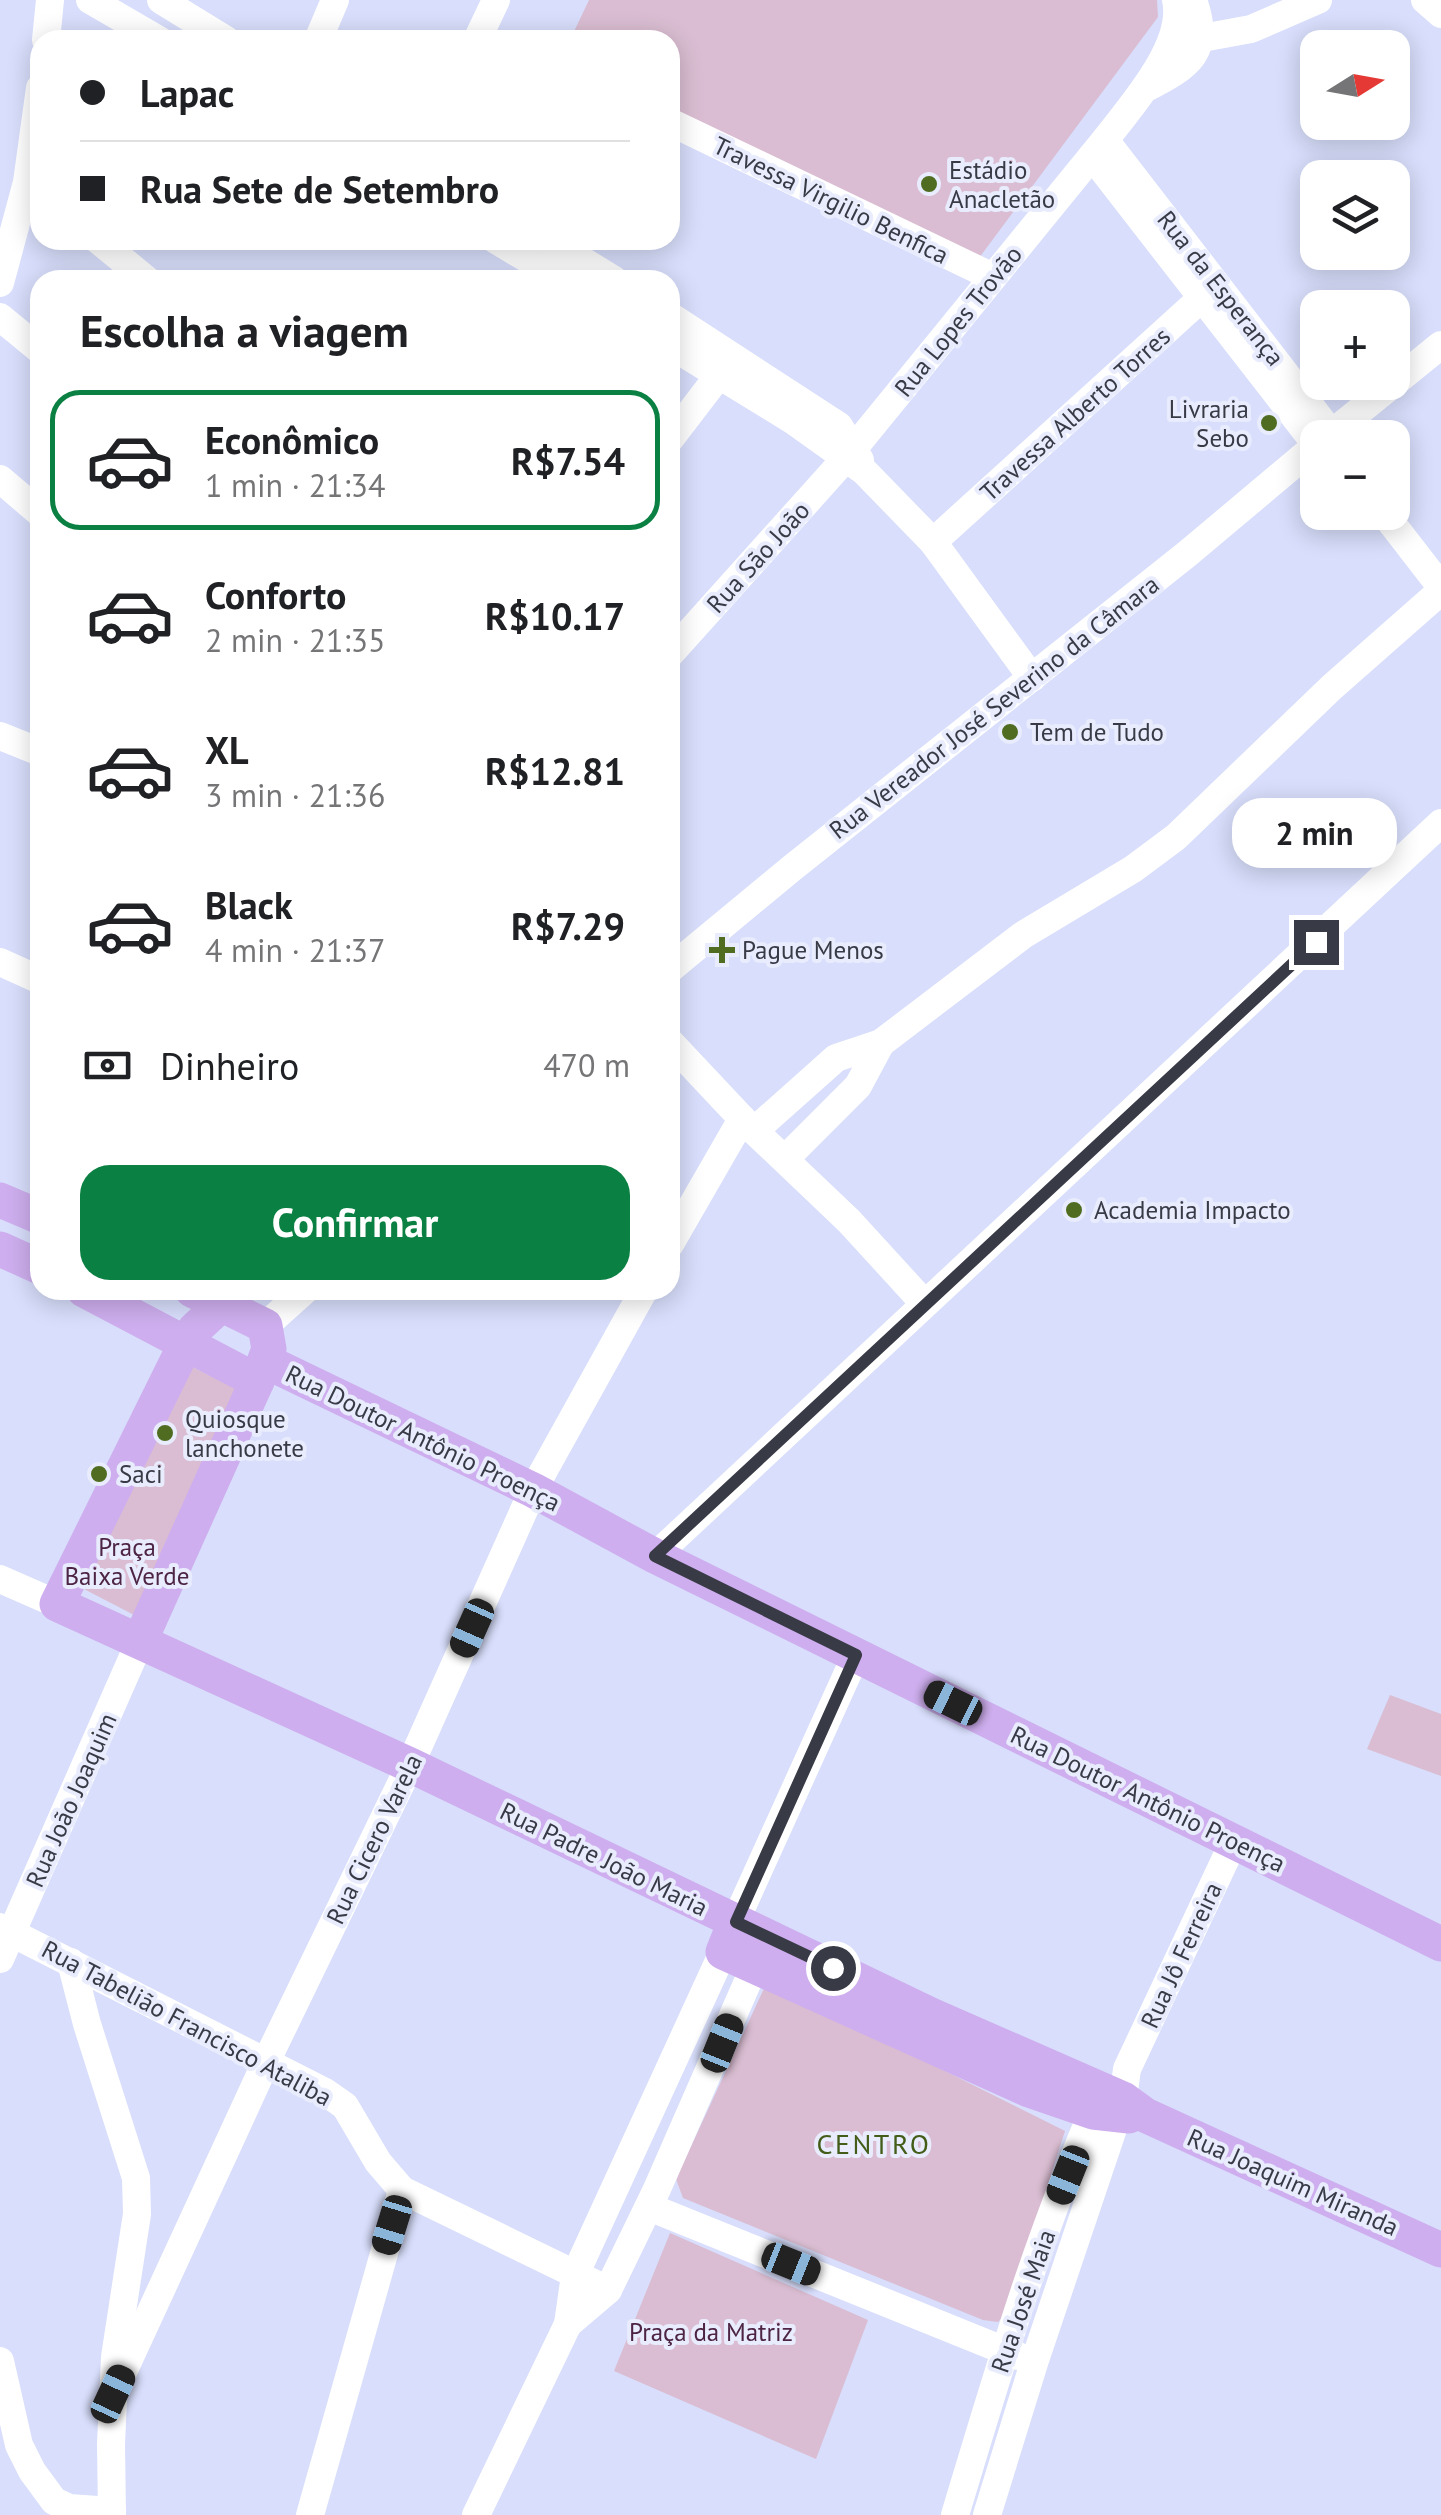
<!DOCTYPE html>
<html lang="pt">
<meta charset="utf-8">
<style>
:root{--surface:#fff;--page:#f6f6f6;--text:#202124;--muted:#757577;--line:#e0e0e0;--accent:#0b8043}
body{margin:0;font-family:"PT Sans",sans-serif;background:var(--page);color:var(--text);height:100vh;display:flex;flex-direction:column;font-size:38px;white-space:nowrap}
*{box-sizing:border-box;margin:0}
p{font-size:32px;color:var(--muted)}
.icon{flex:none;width:55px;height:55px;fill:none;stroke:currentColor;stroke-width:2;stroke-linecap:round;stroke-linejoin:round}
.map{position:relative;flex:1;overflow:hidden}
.panel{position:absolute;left:30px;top:270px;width:650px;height:1030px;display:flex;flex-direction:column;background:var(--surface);border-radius:30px;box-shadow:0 5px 25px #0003}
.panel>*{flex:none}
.banner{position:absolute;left:30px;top:30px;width:650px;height:220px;border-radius:30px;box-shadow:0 5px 25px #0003;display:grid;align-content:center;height:220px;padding:0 50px;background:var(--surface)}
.needle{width:65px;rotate:79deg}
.tools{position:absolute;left:1300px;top:30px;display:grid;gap:20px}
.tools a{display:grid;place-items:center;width:110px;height:110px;border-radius:20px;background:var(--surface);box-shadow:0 5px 25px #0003;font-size:50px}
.end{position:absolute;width:45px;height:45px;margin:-22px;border:12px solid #383a46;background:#fff;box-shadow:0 0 0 5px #fff}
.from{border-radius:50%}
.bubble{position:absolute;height:70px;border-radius:30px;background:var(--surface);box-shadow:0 5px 25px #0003;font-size:32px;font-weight:700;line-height:70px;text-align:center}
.car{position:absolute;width:30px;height:60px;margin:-30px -15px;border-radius:12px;box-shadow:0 0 8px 2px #0007;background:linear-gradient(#222 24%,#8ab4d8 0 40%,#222 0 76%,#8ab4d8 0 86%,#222 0)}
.banner b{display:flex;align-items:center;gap:35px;height:95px;font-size:38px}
.banner b+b{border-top:2px solid var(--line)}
.banner i{width:25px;height:25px;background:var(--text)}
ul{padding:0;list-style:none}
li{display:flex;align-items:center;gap:30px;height:140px;margin:0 20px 15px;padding:0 30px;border:5px solid transparent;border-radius:30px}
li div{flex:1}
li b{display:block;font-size:38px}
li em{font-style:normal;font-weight:700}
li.on{border-color:var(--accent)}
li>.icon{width:90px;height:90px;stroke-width:1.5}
h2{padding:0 50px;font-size:45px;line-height:120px}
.pay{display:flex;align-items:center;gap:25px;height:110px;padding:0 50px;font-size:38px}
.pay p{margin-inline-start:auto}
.primary-button{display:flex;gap:20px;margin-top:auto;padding:20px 50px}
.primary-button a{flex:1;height:115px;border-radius:30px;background:var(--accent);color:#fff;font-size:40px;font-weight:700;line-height:115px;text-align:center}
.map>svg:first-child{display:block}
</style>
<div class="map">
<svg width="1441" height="2515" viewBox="0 0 1441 2515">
<rect width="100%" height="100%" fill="#d8defb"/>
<g fill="#dabdd2">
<polygon points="589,0 1157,0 1158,17 979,258 670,110 670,40 570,40"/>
<polygon points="185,1363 238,1390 136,1616 82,1588"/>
<polygon points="1390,1695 1441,1714 1441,1776 1367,1749"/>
<polygon points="767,1982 1065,2131 1007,2312 998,2322 983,2320 683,2198 676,2179"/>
<polygon points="670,2233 868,2320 816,2459 614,2371"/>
</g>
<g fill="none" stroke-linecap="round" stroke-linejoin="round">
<g stroke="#fff" stroke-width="28">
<polyline points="90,0 159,40"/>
<polyline points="161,0 226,40"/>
<polyline points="1425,0 1441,14"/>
<polyline points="1202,38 1251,29 1318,0"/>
<polyline points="46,40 50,0"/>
<polyline points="318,40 335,0"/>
<polyline points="477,40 496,0"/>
<path d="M1146,88c43,-22 66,-36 47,-88"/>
<polyline points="670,122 993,277"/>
<polyline points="1105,140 1335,438"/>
<polyline points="1092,156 1318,447"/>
<polyline points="98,240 147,280"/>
<polyline points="496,240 563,280"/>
<polyline points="549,240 614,280"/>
<polyline points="0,283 27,182 40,88"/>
<polyline points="670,316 839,426 860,460"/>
<polyline points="0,317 40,350"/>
<polyline points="670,345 794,421 864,471 933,542 1032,678"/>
<polyline points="1326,438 1441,345"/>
<polyline points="670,439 729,362"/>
<polyline points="0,479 40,513"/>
<polyline points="1383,512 1441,587"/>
<polyline points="933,542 1216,285"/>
<path d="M670,654l175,-195 260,-319c27,-35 81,-95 71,-140"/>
<polyline points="0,736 40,752"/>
<polyline points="0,962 40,980"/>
<polyline points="670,969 792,868 1187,554 1318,444"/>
<polyline points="670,1042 748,1125 849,1221 924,1303"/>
<polyline points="754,1131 836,1058 881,1043 1023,935 1133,869 1176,837 1332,687 1441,591"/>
<polyline points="785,1159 858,1086 881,1043"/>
<polyline points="670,1244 742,1119"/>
<polyline points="265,1326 305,1290"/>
<polyline points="655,1556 1441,823"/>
<polyline points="0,1579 57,1604"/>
<polyline points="735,1922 856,1655"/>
<polyline points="0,1927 325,2092 345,2106 378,2162 402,2190 608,2290"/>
<polyline points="0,1959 140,1641"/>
<polyline points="71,1962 87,2024 136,2178 137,2214 115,2357 111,2444 112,2515"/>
<polyline points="649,2207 1018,2356"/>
<polyline points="568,2324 608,2290 657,2189 763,1947"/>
<polyline points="0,2361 19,2445 32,2471 54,2501 69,2508 112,2511"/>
<polyline points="113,2394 266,2062 410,1765 533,1490 644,1290"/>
<polyline points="310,2515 402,2190"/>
<polyline points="476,2515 568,2324 575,2275 723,1952"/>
<path d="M955,2515c43,-142 84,-285 146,-421"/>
<polyline points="987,2515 1034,2363 1123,2099 1127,2069 1234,1841"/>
</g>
<g stroke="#ceaeee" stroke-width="35">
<polyline points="0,1200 40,1217"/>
<polyline points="0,1249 40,1267"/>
<polyline points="84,1290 257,1381"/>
<polyline points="222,1304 195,1329 186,1343 57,1604 410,1765 931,2015 1123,2099 1145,2115 1441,2250"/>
<polyline points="265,1361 533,1490 655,1556 1441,1944"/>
<polyline points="140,1641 257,1381 269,1349 265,1326 192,1290"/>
<polyline points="735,1922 723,1952 1029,2090 1093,2112 1129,2116"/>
</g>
</g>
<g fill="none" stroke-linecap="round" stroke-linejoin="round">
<polyline stroke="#383a46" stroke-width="12" points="833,1968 736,1922 856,1655 655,1556 1316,942"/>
</g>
<g fill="#4f6c20" stroke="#e8ecfd" stroke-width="4">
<circle cx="929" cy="184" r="10"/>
<circle cx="1269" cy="423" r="10"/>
<circle cx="1010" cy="732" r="10"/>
<path d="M717 935h10v10h10v10h-10v10h-10v-10h-10v-10h10z"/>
<circle cx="1074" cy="1210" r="10"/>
<circle cx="165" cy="1433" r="10"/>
<circle cx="99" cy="1474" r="10"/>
</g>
<g text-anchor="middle" stroke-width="8" stroke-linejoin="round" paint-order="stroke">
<g font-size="25" fill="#383a46" stroke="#e8ecfd" text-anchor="start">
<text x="949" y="179">Estádio<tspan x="949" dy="29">Anacletão</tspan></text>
<text x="1249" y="418" text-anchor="end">Livraria<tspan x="1249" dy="29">Sebo</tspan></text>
<text x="1030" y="741">Tem de Tudo</text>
<text x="742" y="959">Pague Menos</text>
<text x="1094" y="1219">Academia Impacto</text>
<text x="185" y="1428">Quiosque<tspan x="185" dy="29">lanchonete</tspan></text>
<text x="119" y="1483">Saci</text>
</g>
<g font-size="25" fill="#383a46" stroke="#e8ecfd">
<text transform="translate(831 200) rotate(26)" y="9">Travessa Virgilio Benfica</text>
<text transform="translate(1221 288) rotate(52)" y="9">Rua da Esperança</text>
<text transform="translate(958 321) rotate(-51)" y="9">Rua Lopes Trovão</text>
<text transform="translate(1075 414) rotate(-42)" y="9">Travessa Alberto Torres</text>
<text transform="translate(758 557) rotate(-48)" y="9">Rua São João</text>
<text transform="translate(994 707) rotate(-38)" y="9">Rua Vereador José Severino da Câmara</text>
<text transform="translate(423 1438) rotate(26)" y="9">Rua Doutor Antônio Proença</text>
<text transform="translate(1148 1799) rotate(26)" y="9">Rua Doutor Antônio Proença</text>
<text transform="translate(71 1800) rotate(-66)" y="9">Rua João Joaquim</text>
<text transform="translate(374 1839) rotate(-64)" y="9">Rua Cicero Varela</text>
<text transform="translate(604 1859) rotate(26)" y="9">Rua Padre João Maria</text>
<text transform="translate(1181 1955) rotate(-65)" y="9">Rua Jô Ferreira</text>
<text transform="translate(187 2023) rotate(28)" y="9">Rua Tabelião Francisco Ataliba</text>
<text transform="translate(1293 2182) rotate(24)" y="9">Rua Joaquim Miranda</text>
<text transform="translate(1023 2301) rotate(-71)" y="9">Rua José Maia</text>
</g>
<g font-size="25" fill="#4d2444" stroke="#e8ecfd">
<text x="127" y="1556">Praça<tspan x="127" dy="29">Baixa Verde</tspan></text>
<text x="711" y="2341">Praça da Matriz</text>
</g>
<g font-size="28" letter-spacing="2.5" fill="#435d18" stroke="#e8ecfd">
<text x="874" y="2154">CENTRO</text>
</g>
</g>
</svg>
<div class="tools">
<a><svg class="needle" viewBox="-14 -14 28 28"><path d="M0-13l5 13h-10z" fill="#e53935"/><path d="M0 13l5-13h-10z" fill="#757577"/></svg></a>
<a><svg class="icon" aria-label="layers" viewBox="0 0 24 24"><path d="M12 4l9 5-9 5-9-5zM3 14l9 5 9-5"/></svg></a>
<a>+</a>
<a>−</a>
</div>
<i class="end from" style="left:833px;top:1968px"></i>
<i class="end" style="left:1316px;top:942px"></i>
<div class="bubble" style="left:1232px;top:798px;width:165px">2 min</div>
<i class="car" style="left:472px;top:1628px;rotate:204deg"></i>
<i class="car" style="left:953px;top:1703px;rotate:296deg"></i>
<i class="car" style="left:722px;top:2043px;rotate:22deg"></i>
<i class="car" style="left:1068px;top:2175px;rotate:202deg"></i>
<i class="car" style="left:392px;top:2225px;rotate:197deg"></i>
<i class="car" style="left:791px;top:2264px;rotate:112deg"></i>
<i class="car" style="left:113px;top:2394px;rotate:25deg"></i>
<div class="banner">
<b><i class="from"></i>Lapac</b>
<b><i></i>Rua Sete de Setembro</b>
</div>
<section class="panel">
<h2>Escolha a viagem</h2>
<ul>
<li class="on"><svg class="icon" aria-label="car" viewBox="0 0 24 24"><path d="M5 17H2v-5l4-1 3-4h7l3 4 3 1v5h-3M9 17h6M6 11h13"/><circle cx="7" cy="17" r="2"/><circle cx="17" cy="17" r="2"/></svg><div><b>Econômico</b><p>1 min · 21:34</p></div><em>R$7.54</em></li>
<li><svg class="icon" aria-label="car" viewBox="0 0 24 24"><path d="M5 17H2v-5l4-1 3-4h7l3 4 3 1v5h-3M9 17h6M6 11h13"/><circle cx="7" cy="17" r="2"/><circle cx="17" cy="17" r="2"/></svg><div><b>Conforto</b><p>2 min · 21:35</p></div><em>R$10.17</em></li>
<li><svg class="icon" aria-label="car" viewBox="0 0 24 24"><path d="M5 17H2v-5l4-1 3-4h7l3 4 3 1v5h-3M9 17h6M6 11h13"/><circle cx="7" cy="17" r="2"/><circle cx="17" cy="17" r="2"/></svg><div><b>XL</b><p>3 min · 21:36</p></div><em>R$12.81</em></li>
<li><svg class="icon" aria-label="car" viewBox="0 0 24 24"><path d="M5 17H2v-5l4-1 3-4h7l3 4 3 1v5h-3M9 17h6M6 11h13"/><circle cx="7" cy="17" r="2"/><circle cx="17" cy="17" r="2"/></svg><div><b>Black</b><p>4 min · 21:37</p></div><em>R$7.29</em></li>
</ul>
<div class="pay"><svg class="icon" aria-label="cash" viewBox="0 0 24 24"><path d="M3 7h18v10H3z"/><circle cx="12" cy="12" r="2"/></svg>Dinheiro<p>470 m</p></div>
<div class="primary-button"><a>Confirmar</a></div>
</section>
</div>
